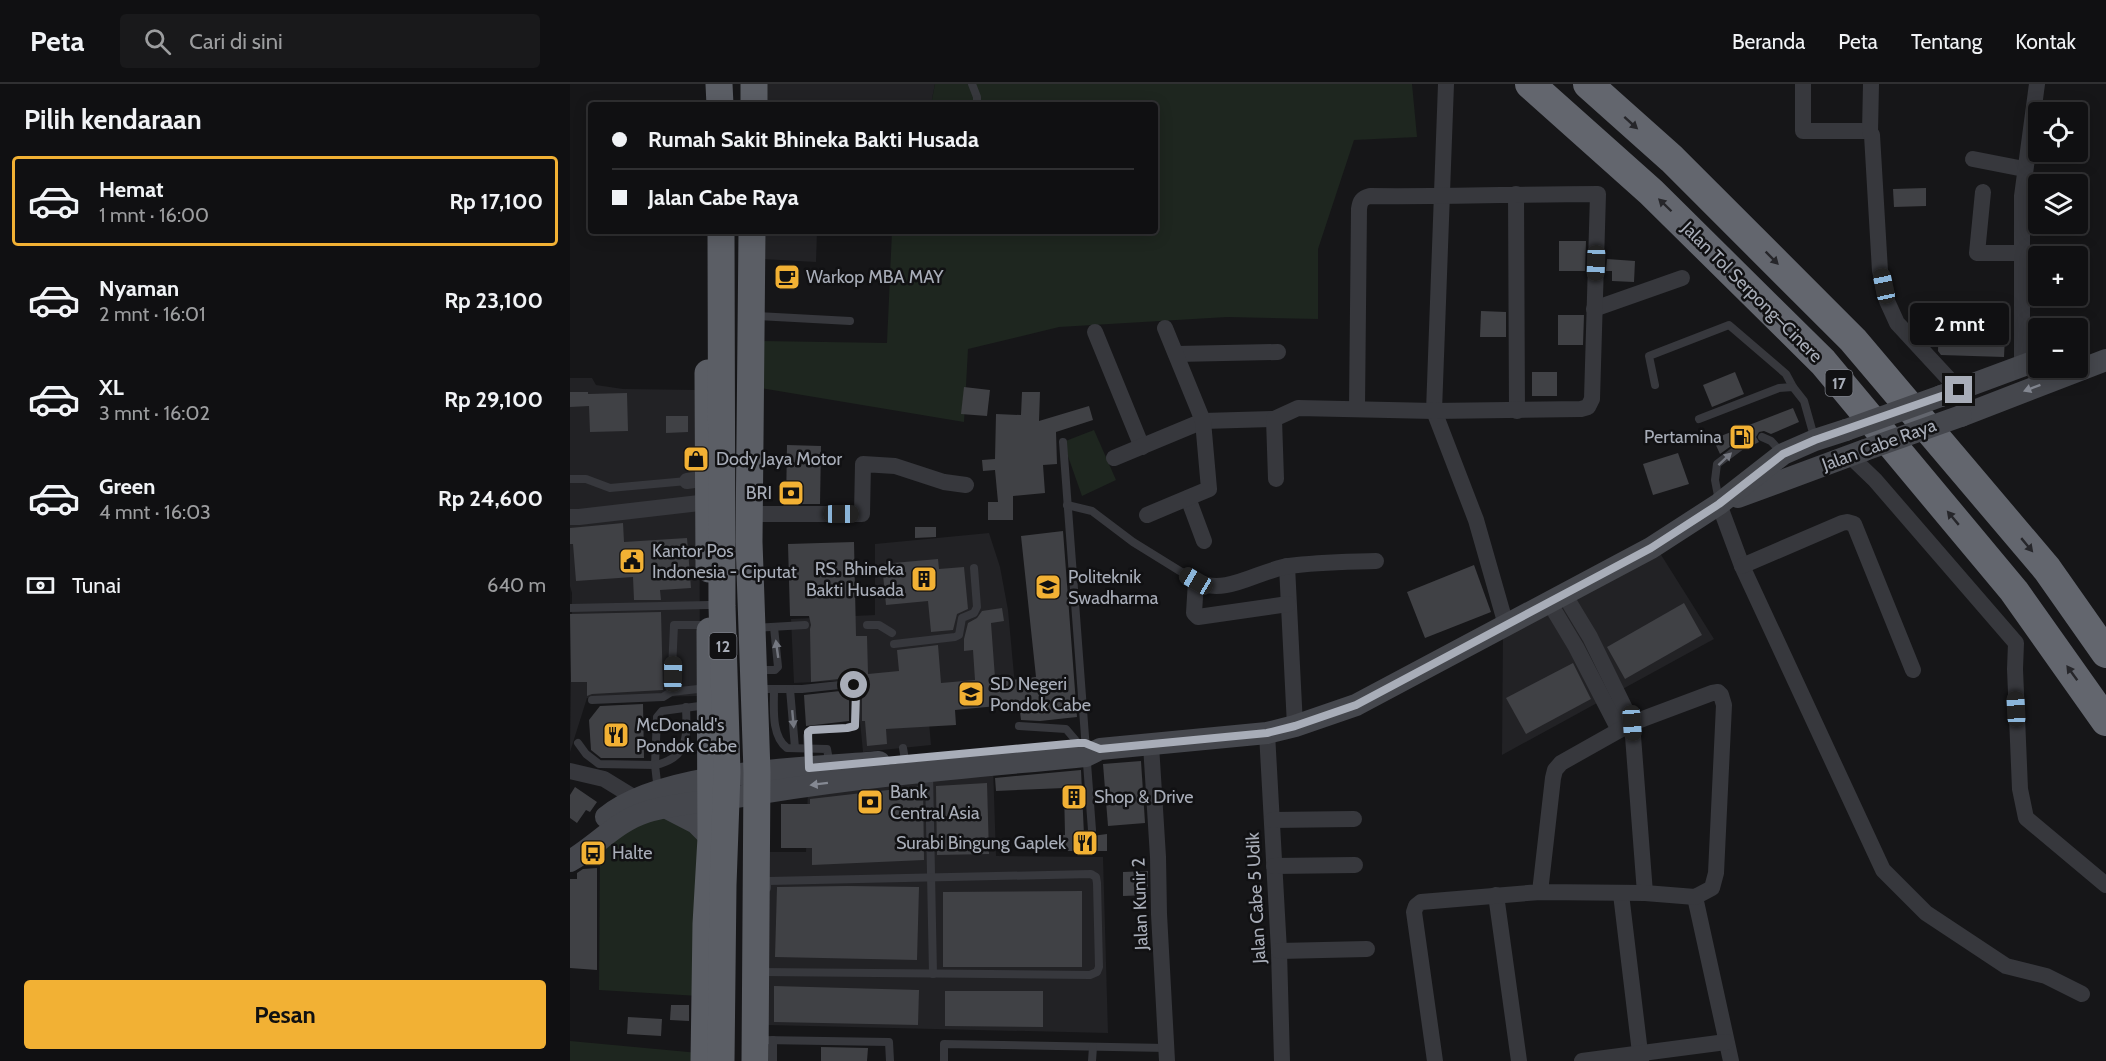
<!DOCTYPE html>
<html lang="id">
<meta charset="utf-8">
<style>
:root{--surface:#101012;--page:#19191b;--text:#f1f3f6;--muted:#9c9d9f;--line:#303032;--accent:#f2b134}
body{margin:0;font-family:Cabin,sans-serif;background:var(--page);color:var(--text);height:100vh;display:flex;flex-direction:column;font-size:22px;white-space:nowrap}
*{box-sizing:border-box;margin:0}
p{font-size:20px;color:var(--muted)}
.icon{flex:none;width:33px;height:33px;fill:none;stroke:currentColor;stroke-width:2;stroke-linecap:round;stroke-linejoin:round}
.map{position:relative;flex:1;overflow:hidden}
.drawer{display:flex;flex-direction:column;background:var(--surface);width:570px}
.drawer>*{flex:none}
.top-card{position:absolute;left:18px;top:18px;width:570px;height:132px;border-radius:6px;box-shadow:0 3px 15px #0003,0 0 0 2px var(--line);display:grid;align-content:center;height:132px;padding:0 24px;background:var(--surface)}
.buttons{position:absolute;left:1458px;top:18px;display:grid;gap:12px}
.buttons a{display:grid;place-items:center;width:60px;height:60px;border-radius:6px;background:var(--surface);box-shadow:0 3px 15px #0003,0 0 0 2px var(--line);font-size:30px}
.end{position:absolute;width:27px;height:27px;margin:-14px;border:8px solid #a8adb8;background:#111;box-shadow:0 0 0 3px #111}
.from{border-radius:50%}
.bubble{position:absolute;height:42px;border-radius:6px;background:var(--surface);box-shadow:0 3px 15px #0003,0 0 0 2px var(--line);font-size:20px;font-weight:700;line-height:42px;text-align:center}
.car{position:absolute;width:18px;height:36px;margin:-18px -9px;border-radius:8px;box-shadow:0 0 4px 2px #0007;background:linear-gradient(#222 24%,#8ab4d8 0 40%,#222 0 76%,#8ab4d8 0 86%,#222 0)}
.top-card b{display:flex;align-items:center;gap:21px;height:57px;font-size:22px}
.top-card b+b{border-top:2px solid var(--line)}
.top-card i{width:15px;height:15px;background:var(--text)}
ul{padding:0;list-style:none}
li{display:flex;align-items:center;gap:18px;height:90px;margin:0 12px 9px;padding:0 12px;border:3px solid transparent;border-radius:6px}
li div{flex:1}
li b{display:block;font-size:22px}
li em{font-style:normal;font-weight:700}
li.active{border-color:var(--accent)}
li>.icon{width:54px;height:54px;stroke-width:1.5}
h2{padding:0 24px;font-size:27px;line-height:72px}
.pay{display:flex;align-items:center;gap:15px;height:66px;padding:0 24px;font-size:22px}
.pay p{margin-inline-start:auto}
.action{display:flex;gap:12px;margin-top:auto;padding:12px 24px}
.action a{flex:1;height:69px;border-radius:6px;background:var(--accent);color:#111;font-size:24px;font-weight:700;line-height:69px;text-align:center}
header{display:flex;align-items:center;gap:36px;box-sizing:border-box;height:84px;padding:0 30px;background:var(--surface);border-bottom:2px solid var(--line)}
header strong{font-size:28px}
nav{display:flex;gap:33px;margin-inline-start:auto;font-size:21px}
.search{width:420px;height:54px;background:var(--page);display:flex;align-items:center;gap:15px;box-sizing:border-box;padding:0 21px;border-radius:6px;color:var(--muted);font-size:22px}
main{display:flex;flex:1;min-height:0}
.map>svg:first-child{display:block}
</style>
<header>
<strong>Peta</strong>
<div class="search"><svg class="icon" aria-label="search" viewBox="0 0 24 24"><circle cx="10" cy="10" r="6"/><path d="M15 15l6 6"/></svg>Cari di sini</div>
<nav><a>Beranda</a><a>Peta</a><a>Tentang</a><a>Kontak</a></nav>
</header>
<main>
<section class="drawer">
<h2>Pilih kendaraan</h2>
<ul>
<li class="active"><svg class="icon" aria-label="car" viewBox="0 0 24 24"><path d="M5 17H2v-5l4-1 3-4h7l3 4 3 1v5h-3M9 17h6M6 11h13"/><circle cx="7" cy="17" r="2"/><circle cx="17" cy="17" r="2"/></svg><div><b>Hemat</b><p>1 mnt · 16:00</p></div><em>Rp 17,100</em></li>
<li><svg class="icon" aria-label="car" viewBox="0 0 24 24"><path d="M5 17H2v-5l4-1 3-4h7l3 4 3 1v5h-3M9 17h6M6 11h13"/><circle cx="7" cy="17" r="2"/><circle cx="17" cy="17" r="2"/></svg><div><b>Nyaman</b><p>2 mnt · 16:01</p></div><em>Rp 23,100</em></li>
<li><svg class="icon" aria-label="car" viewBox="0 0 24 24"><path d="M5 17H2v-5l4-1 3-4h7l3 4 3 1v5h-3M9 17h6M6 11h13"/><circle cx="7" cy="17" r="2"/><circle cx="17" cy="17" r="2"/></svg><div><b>XL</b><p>3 mnt · 16:02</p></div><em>Rp 29,100</em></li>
<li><svg class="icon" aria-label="car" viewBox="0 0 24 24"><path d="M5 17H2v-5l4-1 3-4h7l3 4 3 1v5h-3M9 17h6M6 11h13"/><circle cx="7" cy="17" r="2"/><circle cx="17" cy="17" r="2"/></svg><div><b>Green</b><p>4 mnt · 16:03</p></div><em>Rp 24,600</em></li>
</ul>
<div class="pay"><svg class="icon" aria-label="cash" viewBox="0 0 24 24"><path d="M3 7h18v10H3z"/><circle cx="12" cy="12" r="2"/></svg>Tunai<p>640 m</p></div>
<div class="action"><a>Pesan</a></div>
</section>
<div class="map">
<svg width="1536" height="977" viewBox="0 0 1536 977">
<rect width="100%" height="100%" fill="#161618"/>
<g fill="#222225">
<polygon points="187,0 365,0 361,21 186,21"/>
<polygon points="177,147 247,147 246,178 175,174"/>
<polygon points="0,294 22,294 26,301 53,305 129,306 130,612 17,614 0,668 2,509 0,502"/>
<polygon points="419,449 430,483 438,526 445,602 357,615 361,661 293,668 286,596 224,599 221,535 305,531 305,460"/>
<polygon points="1088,466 1144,555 932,671 933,549"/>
<polygon points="423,682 426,772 533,773 538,949 197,941 199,768 236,768 238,702"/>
</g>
<g fill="#1e261f">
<polygon points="365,0 842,0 847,53 784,56 748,165 748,235 657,233 489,243 398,265 394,338 190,304 188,257 317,259 322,147 585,147 585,21 361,21"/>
<polygon points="524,346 546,396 512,412 493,358"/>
<polygon points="100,733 134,757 129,912 29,906 30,768 64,738"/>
<polygon points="0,957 129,969 129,977 0,977"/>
</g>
<g fill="#404145">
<polygon points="1356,104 1356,122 1324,123 1323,105"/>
<polygon points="989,157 1016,157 1015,187 989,187"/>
<polygon points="1037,175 1065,177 1064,198 1042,197 1042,187 1036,187"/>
<polygon points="911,227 936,228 936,253 910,253"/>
<polygon points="1369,229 1436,232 1434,273 1371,271 1368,267"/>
<polygon points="988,231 1014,231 1013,261 988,261"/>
<rect x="962" y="288" width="25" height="24"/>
<polygon points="1165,288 1174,310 1142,323 1133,301"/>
<polygon points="394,303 420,306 417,332 391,330"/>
<polygon points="0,308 18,308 18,310 57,309 58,347 20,348 19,322 0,323"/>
<polygon points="452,308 470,308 469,337 519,322 523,336 486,348 487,380 473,381 475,409 443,412 443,436 418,436 418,418 428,418 425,386 413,387 412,376 425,375 426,330 451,331"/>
<polygon points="1223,324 1229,338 1201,350 1194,347 1189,348 1186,353 1189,358 1181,362 1180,355 1172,354 1150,370 1143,355"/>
<polygon points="96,332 118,332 118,348 96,349"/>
<polygon points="217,361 251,362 250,420 216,420"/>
<polygon points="1108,369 1119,400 1083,411 1073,380"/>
<polygon points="53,439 54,458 117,454 121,504 90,506 91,516 64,516 63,493 6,497 3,460 0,460 0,444"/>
<polygon points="345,443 366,443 366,453 345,454"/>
<polygon points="493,447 507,633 470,637 451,636 449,620 385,626 386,641 316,645 317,660 297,662 295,637 292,637 292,608 289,597 278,594 241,598 240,545 241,541 239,532 220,532 218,460 284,458 286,552 297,552 298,590 329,587 327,566 368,561 371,599 405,596 403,566 394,567 394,555 398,539 407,534 412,527 432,524 434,537 421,539 425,594 441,592 441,596 466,593 451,452"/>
<polygon points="368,475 369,485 394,483 398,525 387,530 383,546 361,548 358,517 316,521 312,480"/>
<polygon points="904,481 921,528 855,554 837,508"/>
<polygon points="1114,519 1132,551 1055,595 1037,563"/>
<polygon points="91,528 93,606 22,610 17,612 17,598 1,598 0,530"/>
<polygon points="1003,579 1021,615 956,650 936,614"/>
<polygon points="279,606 279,637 236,642 234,611"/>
<polygon points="73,620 74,674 31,674 21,666 19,636 30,622"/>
<polygon points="571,677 575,739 538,742 533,680"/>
<polygon points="511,686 514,751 522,752 537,750 537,767 493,767 493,751 495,751 494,704 426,707 425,694"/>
<polygon points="417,699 419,770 367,771 366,702"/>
<polygon points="353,702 354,776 242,781 242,764 211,764 211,720 240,720 240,715"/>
<polygon points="5,703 27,718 20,728 16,726 7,739 0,734 0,711"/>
<polygon points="27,784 27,886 0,884 0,795 7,795 7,789 13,785"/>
<polygon points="578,787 578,811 553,812 553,788"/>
<polygon points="277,802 349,803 347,876 205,873 207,803"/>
<polygon points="512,807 512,883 373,883 373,808"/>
<polygon points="204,902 349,906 348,941 204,938"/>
<polygon points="375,907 473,907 473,943 375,942"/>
<polygon points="101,921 119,921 119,937 100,936"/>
<polygon points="58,933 92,935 91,952 57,950"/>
<polygon points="251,963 298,964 297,977 251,977"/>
</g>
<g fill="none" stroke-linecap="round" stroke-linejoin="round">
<g stroke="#37383d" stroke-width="8">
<polyline points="402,0 407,13 407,21"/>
<polyline points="186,232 280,237"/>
<polyline points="1085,301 1079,272 1159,241 1216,290 1223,303"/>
<polyline points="1129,335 1209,304 1223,303 1234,317 1245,356"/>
<polyline points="1192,353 1201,357 1212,369"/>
<polyline points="493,358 522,746"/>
<polyline points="0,395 16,395 40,404 117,397"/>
<polyline points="1149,417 1145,396 1147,380 1175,359"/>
<polyline points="497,421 522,427 563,458 626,497"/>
<polyline points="0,524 139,521"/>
<polyline points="297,541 309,541 322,549"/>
<polyline points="185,544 235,541"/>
<polyline points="324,560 385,553 389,551 392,534 404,529 407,523 404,484"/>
<polyline points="187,586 205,586 208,583 204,543"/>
<polyline points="187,605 232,605 279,600 284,601 286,608 285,642 277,644 241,646 237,652 239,683"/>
<polyline points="220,605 225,664"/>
<path d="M204,606c0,18 -3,46 13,58l40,1 3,17"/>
<polyline points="101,608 104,541 138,541"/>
<polyline points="22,616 93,613 101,608 137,604"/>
<polyline points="449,642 496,645 508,659"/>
<polyline points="8,659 16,670 29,680 85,681 87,633 92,627 137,621"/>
<polyline points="333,664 337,687"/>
<polyline points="359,689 363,890"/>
<path d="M88,707l-3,-26c34,-7 32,-29 31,-58"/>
<polyline points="188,888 520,891 527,888 529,883 527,799 526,793 521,790 199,797 197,799 197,804"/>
<polyline points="189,956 319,958 320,977"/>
<polyline points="203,977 203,956"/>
<polyline points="374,977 374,960 597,964"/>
<polyline points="522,977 523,963"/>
</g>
<g stroke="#37383d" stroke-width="16">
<polyline points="876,0 864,327 906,436 936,541"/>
<polyline points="1233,0 1233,47 1296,47 1300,48"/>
<polyline points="1301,0 1300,48 1302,51 1310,187 1317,217 1327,239 1389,306"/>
<polyline points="1403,75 1454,85"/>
<polyline points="1413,108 1407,169 1451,169"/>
<polyline points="946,110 947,327"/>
<polyline points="1024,225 1112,194"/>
<polyline points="525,248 572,363"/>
<polyline points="606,270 708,268"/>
<polyline points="1452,282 1452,112 1467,0"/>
<polyline points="1280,372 1305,396 1446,559 1445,585 1450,705 1456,734 1536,801"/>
<polyline points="544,374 633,337 704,335"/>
<path d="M706,395l-2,-60 24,-11 136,3 147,-2 7,-2 4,-8 6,-205c-76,0 -152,3 -228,2 -8,2 -10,5 -11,13l-2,199"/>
<polyline points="117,397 138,394"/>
<polyline points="618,414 634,457"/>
<polyline points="1149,420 1172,482 1313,786 1356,829 1436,882 1476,892 1512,910"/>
<polyline points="179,430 292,430 293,380 325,382 374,398 396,401"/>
<polyline points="577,431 639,405 633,337 595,244"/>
<polyline points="0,433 9,433 138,418"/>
<polyline points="717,482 725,642"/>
<polyline points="1172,482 1272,439 1277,438 1284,440 1343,586"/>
<polyline points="994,510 1020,553 1062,639 1075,809"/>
<polyline points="979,518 1006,563 1049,646"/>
<path d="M718,520l-90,13 -4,-4 2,-32c29,16 63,-11 93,-15 29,-4 58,-4 87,-5"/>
<polyline points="697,649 709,867 712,977"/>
<polyline points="581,661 588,773 589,830 597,977"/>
<polyline points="0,687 34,695 65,714"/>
<polyline points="702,736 784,735"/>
<polyline points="704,782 785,781"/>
<polyline points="1051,810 1071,977"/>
<polyline points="926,811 949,977"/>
<polyline points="1125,813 1161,977"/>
<polyline points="709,867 797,865"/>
<polyline points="865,977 844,828 846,822 851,818 970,808 1075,809 1125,813 1142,804 1146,789 1154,621 1151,611 1148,608 1142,609 1062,639 991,679 985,686 983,694 970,808"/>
<polyline points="1012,977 1156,958"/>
</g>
<g stroke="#45474d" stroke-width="22">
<polyline points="1371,312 1468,276"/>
<polyline points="1391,332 1536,276"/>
<polyline points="1168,413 1295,366"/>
<polyline points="95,723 126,739 141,754"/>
<path d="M36,733c57,-47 199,-48 273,-55"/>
<path d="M0,777c26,-15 47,-40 76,-49 29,-9 61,-10 91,-15 115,-20 232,-30 349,-41l14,-7 167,-16 28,-7 61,-21 295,-157 68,-44 64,-50 32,-14 31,-10"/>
</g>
<g stroke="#5b5e65" stroke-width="27">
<polyline points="149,0 150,21"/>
<polyline points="184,21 184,0"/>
<polyline points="182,147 179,458 187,688 185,977"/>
<polyline points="138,289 139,485"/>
<polyline points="134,977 136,840 141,754 140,547"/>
</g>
<g stroke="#63666e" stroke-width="30">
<polyline points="960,0 1081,108 1253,278 1444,507 1536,637"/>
<polyline points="1018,0 1102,75 1283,256 1477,485 1536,569"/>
</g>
<g stroke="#45474d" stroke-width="22">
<polyline points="1276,346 1371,312"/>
<polyline points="1295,366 1391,332"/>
</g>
<polyline stroke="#5b5e65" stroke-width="27" points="151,147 152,522 157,688 153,801 151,977"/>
</g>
<defs><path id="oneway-solid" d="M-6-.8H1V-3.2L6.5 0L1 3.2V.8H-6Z" transform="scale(1.5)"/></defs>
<g fill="#26262a">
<use href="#oneway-solid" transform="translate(1061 39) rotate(42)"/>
<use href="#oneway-solid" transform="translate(1095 121) rotate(-136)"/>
<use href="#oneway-solid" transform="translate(1202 174) rotate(45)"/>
<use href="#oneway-solid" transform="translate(1383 434) rotate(-130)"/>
<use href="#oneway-solid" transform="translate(1457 461) rotate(50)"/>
<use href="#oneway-solid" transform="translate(1502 589) rotate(-126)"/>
</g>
<g fill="#858993">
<use href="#oneway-solid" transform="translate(1462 304) rotate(159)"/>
<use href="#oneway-solid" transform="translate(249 700) rotate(173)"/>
</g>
<g fill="#757881">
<use href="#oneway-solid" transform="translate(1155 375) rotate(-43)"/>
<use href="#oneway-solid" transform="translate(207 565) rotate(-98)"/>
<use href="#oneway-solid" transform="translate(223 635) rotate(85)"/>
</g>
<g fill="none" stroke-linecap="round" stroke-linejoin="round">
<polyline stroke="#a8adb8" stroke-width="8" points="284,601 286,608 285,642 277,644 241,646 238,648 239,684 508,659 515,659 530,665 697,649 725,642 786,621 1081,464 1149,420 1213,370 1245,356 1389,306"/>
</g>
<defs>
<g id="cafe-square" transform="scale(1.35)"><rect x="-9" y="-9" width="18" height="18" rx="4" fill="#f2b134" stroke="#111113"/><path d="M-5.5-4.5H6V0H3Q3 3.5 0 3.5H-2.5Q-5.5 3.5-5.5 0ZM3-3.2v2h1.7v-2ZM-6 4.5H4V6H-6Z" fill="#111"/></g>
<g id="fuel-square" transform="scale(1.35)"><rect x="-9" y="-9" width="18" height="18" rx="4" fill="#f2b134" stroke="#111113"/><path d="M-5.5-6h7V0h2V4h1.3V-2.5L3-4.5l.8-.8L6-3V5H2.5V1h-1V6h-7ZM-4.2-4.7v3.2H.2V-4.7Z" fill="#111"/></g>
<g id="shop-square" transform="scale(1.35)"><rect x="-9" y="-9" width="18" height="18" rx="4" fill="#f2b134" stroke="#111113"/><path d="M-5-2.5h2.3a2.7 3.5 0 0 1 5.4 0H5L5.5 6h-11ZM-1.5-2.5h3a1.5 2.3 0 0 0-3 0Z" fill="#111"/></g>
<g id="bank-square" transform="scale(1.35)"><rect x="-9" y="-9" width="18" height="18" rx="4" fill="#f2b134" stroke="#111113"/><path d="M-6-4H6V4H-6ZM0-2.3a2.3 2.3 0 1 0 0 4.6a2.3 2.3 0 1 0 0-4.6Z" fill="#111"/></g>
<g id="civic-square" transform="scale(1.35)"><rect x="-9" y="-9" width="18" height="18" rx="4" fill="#f2b134" stroke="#111113"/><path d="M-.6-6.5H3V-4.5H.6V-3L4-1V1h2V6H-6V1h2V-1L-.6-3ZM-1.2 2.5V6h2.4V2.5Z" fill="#111"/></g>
<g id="building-square" transform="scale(1.35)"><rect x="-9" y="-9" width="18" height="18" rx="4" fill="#f2b134" stroke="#111113"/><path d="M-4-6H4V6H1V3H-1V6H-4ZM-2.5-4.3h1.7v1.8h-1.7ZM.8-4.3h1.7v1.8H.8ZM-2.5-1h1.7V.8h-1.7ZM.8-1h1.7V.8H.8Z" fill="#111"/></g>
<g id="university-square" transform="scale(1.35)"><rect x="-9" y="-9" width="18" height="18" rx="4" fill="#f2b134" stroke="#111113"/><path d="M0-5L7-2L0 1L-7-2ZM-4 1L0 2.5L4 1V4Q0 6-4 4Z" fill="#111"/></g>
<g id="school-square" transform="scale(1.35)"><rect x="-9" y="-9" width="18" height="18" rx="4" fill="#f2b134" stroke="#111113"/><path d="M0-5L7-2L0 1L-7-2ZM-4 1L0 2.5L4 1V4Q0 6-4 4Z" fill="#111"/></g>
<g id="restaurant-square" transform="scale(1.35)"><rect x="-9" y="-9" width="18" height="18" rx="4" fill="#f2b134" stroke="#111113"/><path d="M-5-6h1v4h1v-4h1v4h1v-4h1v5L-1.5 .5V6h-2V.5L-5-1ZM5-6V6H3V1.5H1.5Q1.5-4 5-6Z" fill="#111"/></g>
<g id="bus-square" transform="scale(1.35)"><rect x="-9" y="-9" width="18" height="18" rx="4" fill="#f2b134" stroke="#111113"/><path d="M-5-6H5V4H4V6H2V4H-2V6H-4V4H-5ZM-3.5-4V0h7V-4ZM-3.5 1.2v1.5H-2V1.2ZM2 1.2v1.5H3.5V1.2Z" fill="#111"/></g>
</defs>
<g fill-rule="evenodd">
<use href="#cafe-square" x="217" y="193"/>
<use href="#fuel-square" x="1172" y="353"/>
<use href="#shop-square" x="126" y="375"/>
<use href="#bank-square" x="221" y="409"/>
<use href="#civic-square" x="62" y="477"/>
<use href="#building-square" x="354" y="495"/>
<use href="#university-square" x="478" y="503"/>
<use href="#school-square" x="401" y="610"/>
<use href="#restaurant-square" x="46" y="651"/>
<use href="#building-square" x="504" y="713"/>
<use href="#bank-square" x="300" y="718"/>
<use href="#restaurant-square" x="515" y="759"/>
<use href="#bus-square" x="23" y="769"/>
</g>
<g text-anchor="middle" stroke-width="5" stroke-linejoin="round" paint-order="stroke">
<g fill="#111113" stroke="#7b7e86" stroke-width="1.5">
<rect x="1255.5" y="286" width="27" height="26" rx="4.5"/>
<rect x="139.5" y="549" width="27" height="26" rx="4.5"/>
</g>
<g font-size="16" font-weight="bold" fill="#a8adb8">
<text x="1269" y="305">17</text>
<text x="153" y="568">12</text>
</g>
<g font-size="18" fill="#a8adb8" stroke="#111113" text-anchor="start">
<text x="236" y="199">Warkop MBA MAY</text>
<text x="1152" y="359" text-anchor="end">Pertamina</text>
<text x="146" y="381">Dody Jaya Motor</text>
<text x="202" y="415" text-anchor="end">BRI</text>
<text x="82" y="473">Kantor Pos<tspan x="82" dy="21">Indonesia - Ciputat</tspan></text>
<text x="334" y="491" text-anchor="end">RS. Bhineka<tspan x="334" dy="21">Bakti Husada</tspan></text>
<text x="498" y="499">Politeknik<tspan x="498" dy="21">Swadharma</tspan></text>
<text x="420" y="606">SD Negeri<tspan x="420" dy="21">Pondok Cabe</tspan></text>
<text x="66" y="647">McDonald's<tspan x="66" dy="21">Pondok Cabe</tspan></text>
<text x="320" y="714">Bank<tspan x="320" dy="21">Central Asia</tspan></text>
<text x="524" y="719">Shop &amp; Drive</text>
<text x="496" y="765" text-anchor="end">Surabi Bingung Gaplek</text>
<text x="42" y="775">Halte</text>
</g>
<g font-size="18" fill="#a8adb8" stroke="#111113">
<text transform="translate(1182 208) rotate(45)" y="6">Jalan Tol Serpong–Cinere</text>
<text transform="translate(1309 361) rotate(-20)" y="6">Jalan Cabe Raya</text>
<text transform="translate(686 814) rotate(-93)" y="6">Jalan Cabe 5 Udik</text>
<text transform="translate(570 820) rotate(-92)" y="6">Jalan Kunir 2</text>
</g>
</g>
</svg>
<div class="buttons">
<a><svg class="icon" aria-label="locate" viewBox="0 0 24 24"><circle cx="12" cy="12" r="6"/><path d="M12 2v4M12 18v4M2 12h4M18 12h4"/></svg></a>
<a><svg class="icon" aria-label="layers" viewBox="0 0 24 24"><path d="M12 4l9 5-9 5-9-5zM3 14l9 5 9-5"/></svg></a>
<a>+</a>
<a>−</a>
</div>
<i class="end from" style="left:284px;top:601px"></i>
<i class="end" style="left:1389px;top:306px"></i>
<div class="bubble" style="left:1340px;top:219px;width:99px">2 mnt</div>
<i class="car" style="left:1026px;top:179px;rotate:182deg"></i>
<i class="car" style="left:1314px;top:202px;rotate:348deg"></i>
<i class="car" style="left:271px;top:430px;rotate:90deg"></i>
<i class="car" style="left:626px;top:497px;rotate:300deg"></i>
<i class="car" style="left:103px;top:590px;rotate:1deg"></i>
<i class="car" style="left:1446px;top:625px;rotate:357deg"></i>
<i class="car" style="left:1062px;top:639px;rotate:176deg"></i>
<div class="top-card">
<b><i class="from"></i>Rumah Sakit Bhineka Bakti Husada</b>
<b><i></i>Jalan Cabe Raya</b>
</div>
</div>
</main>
